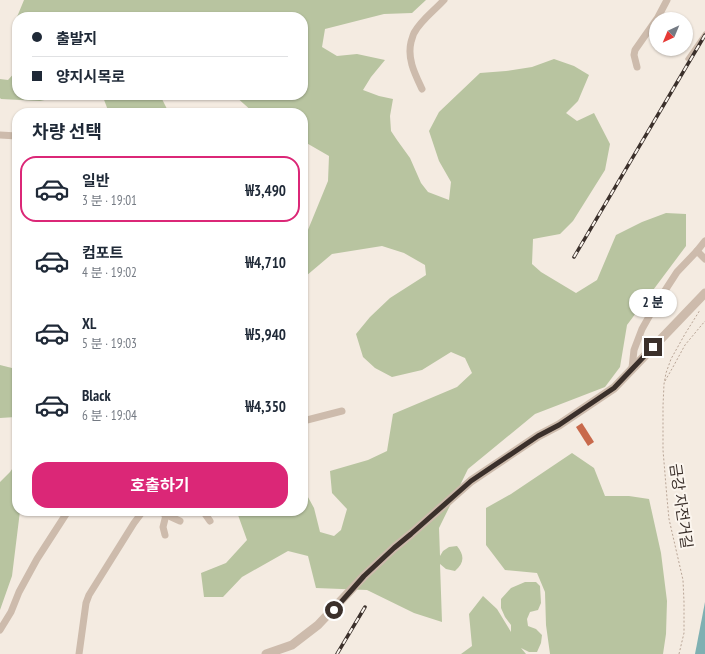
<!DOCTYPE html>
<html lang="ko">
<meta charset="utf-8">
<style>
:root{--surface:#fff;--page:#f6f6f7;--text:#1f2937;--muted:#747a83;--line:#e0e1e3;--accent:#db2777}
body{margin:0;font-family:"PT Sans Narrow","Noto Sans KR",sans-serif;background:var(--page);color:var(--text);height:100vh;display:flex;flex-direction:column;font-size:15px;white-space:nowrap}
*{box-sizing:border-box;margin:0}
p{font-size:13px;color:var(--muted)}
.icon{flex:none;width:22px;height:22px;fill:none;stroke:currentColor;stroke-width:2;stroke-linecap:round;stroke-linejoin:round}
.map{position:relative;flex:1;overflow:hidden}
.panel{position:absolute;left:12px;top:108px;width:296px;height:408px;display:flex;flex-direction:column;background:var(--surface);border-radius:16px;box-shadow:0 1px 3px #0004}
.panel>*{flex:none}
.banner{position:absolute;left:12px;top:12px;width:296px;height:88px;border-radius:16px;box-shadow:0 1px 3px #0004;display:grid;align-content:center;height:88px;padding:0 20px;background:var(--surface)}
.needle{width:26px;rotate:224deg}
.buttons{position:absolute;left:649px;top:12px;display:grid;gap:8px}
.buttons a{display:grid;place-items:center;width:44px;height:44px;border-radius:50%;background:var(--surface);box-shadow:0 1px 3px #0004;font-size:20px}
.end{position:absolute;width:18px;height:18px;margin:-9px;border:5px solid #3b302b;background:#fff;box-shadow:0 0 0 2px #fff}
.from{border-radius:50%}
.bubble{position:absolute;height:28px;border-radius:14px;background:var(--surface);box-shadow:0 1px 3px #0004;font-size:13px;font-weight:700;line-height:28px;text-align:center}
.banner b{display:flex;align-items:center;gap:14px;height:38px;font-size:15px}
.banner b+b{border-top:1px solid var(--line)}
.banner i{width:10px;height:10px;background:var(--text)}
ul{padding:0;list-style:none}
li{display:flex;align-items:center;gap:12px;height:66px;margin:0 8px 6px;padding:0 12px;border:2px solid transparent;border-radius:16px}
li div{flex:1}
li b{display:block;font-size:15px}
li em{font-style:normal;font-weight:700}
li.on{border-color:var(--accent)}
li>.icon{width:36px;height:36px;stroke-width:1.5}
h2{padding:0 20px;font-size:18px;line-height:48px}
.cta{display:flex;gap:8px;margin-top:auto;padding:8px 20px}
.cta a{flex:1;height:46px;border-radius:16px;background:var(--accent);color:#fff;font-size:16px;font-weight:700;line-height:46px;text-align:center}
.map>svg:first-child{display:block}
</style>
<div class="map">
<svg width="705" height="654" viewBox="0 0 705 654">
<rect width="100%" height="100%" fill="#f4ebe1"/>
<g fill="#b8c4a0">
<path d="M24,0h402l-14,13 -28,1 -59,15 -3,18 15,9 20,-2 28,6 -14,17 -8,13 16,6 14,3 -3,17 1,15 6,9 13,18 11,25 7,9 21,8 2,-18 -12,-21 -10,-30 10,-19 41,-39 26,-2 26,-4 22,-8 20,7 15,9 -11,26 -12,12 11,8 17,-8 16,31 -5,26 -32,51 -13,13 -27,5 -1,25 9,8 35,21 21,-13 19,-45 26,-13 24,-9 20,1v32l-59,79 -7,42 -15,20 -70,27 -67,55 -29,59 1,28 3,-5 6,-4 8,-1c8,10 7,17 -2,25l-9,-2 -6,-5 2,58 -28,-9 -47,-23 -51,-2 -8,-32 -20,-5 -46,26 -19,20h-19l-3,-24 25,-10 21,-23 -9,-25 -11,-4h76v-23l11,20 6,24 14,4 7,-6 6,-21 -15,-16 -2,-22 38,-11 19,-9 6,-37 64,-27 15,-14 -7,-15 -14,-6 -29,18 -30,7 -17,-9 -12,-11 -7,-23 14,-17 20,-19 36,-23 -1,-10 -21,-12 -22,-7 -50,8 -26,22 -3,-4v-30l25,-61 1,-25 -26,-15v-28h-49l-20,-18h69v-78h-286z"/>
<polygon points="17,70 17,95 67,95 40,101 1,99 0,98 0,79 8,80"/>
<polygon points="94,95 160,95 169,113 109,113 103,97"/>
<polygon points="0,365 12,368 17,365 17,418 16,417 0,418"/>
<polygon points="572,453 594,468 605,496 629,496 649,499 661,553 667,601 666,634 663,654 550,654 546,625 545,592 537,573 505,570 486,545 486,508 511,494"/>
<polygon points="17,462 17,511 20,511 12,576 0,610 0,482 10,472"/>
<polygon points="525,582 536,582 540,586 541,603 538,610 530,612 527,619 528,626 536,629 542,635 541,643 537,652 529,652 521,648 526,654 461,654 472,646 469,614 483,596 497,609 511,632 511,625 505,617 501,608 501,599 511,588"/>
</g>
<polygon fill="#7fb0b2" points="705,602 705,654 695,654"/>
<polygon fill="#c8694b" points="582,423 594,442 588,446 576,427"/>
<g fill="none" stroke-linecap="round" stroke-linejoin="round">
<g stroke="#b9a596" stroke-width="1" stroke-dasharray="2 2" stroke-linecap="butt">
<polyline points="665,381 673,367 685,345 705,321"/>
<polyline points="679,654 684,633 684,602 683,580 669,519 667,498 663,450 663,406 664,384 666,373 671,359 685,334 700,310"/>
</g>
<polyline stroke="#cdbbac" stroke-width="3.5" points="687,59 705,33"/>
<g stroke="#cdbbac" stroke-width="7">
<polyline points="657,19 667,0"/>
<polyline points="637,67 634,55 635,50 656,20"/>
<path d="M422,89c-7,-15 -15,-30 -11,-47 1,-3 2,-7 3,-9 7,-13 20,-22 30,-33"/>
<polyline points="0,135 17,136"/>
<polyline points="697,251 705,259"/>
<polyline points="632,368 634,350 642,329 655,306 677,272 697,251 705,241"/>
<polyline points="303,420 307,420 342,411"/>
<polyline points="158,511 180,521"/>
<polyline points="203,511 210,521"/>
<polyline points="165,535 163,527 166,515"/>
<polyline points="0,630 11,612 19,592 37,559 68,511"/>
<polyline points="79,654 86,603 89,595 134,523 143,511"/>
</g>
<polyline stroke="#cdbbac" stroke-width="9" points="266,654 292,645 318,625 364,576 394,548 411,534 471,481 538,436 559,425 614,388 705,293"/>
<g stroke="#3b302b" stroke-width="3.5">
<g id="rail">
<polyline points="574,257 705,35"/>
<polyline points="337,654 365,607"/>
</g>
</g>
<use href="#rail" stroke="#fbf5ee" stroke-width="2" stroke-dasharray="6" stroke-linecap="butt"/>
</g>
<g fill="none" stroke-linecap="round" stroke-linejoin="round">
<polyline stroke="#3b302b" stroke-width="5" points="334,610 364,576 394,548 411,534 471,481 538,436 559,425 614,388 653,347"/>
</g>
<g text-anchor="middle" stroke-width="4" stroke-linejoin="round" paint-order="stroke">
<g font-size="15" fill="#3b302b" stroke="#fbf5ee">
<text transform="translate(681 506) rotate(82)" y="5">금강 자전거길</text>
</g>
</g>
</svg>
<div class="buttons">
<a><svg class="needle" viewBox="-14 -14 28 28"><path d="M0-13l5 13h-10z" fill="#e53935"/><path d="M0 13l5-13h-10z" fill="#747a83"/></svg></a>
</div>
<i class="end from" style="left:334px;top:610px"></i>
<i class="end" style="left:653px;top:347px"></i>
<div class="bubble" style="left:629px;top:289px;width:48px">2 분</div>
<div class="banner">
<b><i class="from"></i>출발지</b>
<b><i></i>양지시목로</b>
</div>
<section class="panel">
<h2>차량 선택</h2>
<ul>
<li class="on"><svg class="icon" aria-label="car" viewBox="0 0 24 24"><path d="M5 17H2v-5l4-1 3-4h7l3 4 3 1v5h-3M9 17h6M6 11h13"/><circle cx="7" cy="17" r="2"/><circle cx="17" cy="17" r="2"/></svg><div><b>일반</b><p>3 분 · 19:01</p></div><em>₩3,490</em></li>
<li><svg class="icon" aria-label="car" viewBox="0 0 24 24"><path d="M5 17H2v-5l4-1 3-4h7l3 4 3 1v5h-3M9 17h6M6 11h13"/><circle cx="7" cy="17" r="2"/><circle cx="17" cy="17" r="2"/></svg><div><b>컴포트</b><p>4 분 · 19:02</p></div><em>₩4,710</em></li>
<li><svg class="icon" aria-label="car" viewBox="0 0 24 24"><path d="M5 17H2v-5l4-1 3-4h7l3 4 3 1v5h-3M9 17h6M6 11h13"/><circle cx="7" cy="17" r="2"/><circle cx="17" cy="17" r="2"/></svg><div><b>XL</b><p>5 분 · 19:03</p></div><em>₩5,940</em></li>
<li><svg class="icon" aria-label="car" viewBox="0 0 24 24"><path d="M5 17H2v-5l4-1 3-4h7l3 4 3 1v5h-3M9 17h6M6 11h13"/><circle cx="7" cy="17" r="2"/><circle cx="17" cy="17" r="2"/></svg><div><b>Black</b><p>6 분 · 19:04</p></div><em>₩4,350</em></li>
</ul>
<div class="cta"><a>호출하기</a></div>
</section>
</div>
